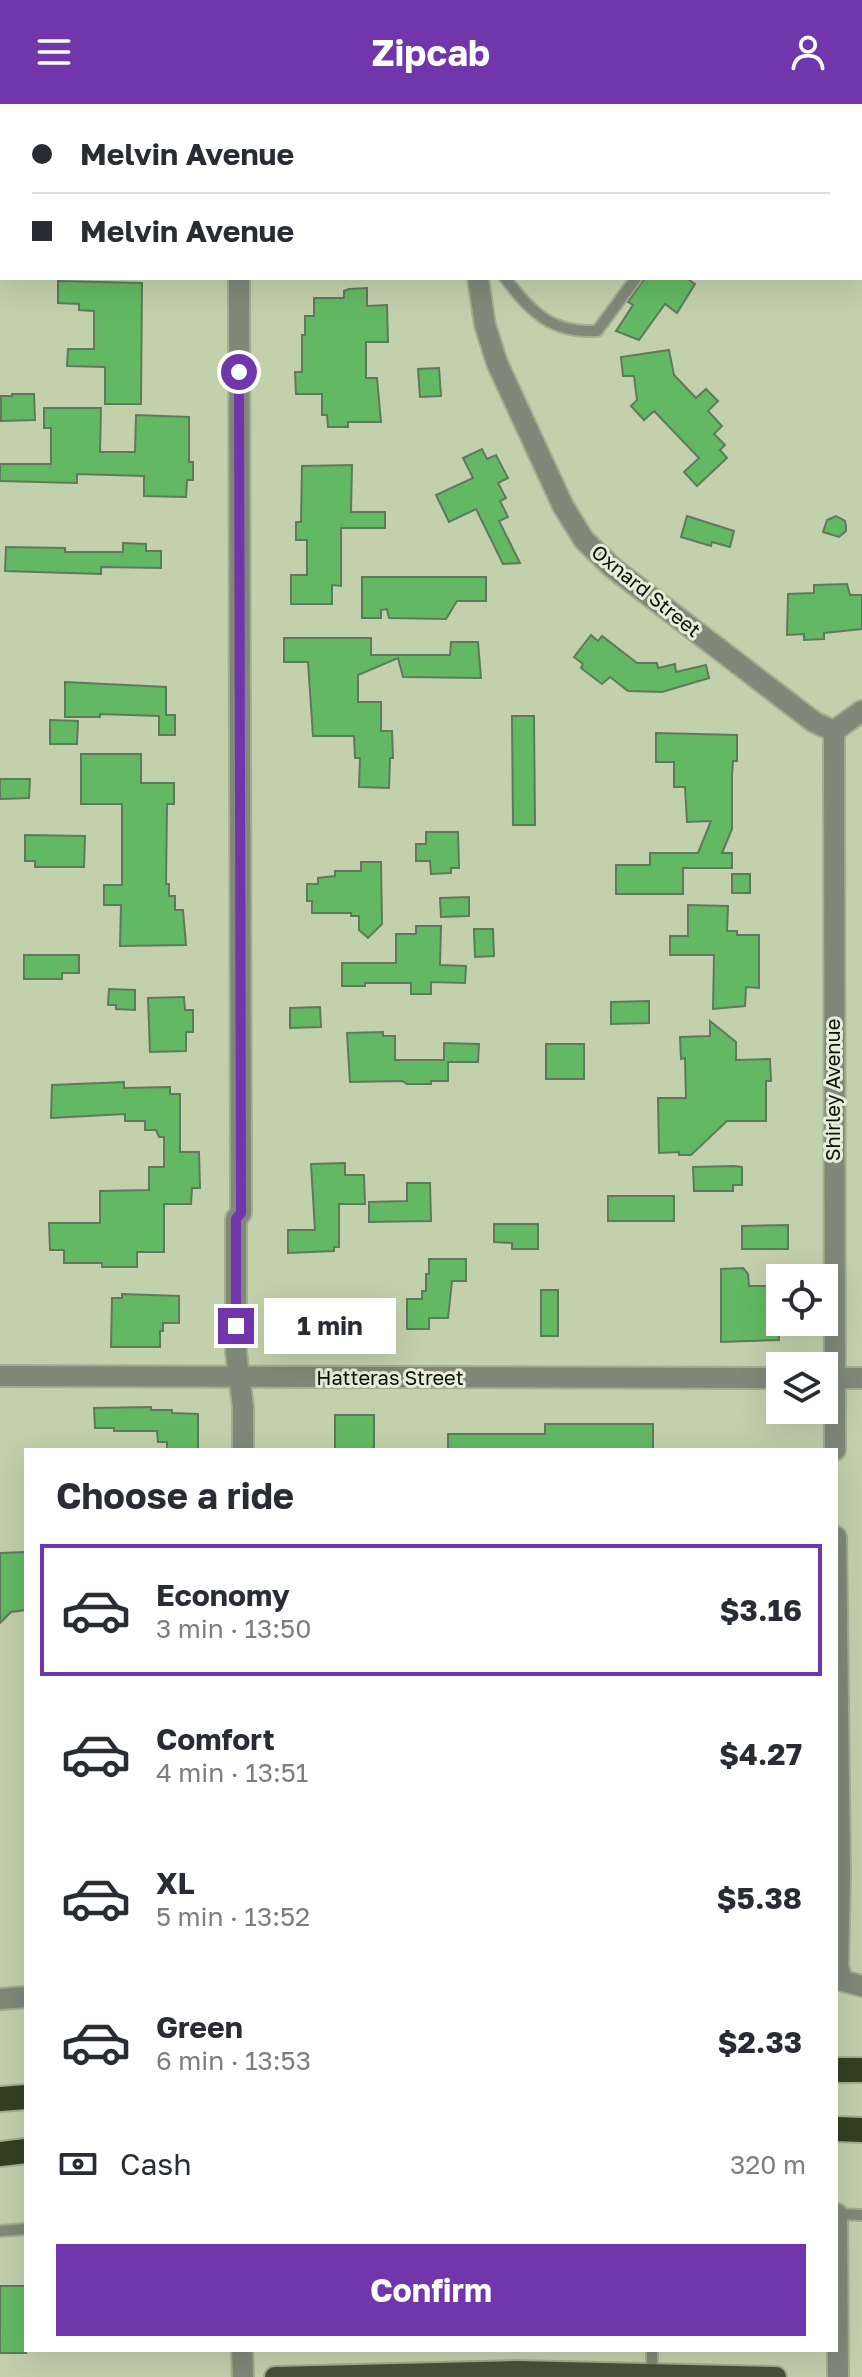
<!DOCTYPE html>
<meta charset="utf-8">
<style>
:root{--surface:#fff;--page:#f7f7f7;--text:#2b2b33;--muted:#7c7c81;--line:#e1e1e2;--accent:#7236ac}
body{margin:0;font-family:"Golos Text",sans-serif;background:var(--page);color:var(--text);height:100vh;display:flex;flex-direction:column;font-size:30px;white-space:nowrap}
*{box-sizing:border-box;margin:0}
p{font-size:26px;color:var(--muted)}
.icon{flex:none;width:44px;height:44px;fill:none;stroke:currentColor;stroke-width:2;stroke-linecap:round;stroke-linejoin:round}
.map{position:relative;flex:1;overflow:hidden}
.panel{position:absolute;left:24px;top:1344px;width:814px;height:904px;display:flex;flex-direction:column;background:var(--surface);border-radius:0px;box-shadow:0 8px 32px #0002}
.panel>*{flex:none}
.hud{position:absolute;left:0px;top:0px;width:862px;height:176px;box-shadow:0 8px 32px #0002;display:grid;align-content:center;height:176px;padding:0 32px;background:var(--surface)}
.controls{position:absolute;left:766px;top:1160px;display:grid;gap:16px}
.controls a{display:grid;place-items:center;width:72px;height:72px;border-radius:0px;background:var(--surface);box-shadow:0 8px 32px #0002;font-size:40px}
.end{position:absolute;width:36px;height:36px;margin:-18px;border:10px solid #7236ac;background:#fff;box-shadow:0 0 0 4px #fff}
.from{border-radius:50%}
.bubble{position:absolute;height:56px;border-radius:0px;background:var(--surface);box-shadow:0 8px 32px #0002;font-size:26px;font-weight:700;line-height:56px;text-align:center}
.hud b{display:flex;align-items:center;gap:28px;height:76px;font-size:30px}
.hud b+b{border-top:2px solid var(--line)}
.hud i{width:20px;height:20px;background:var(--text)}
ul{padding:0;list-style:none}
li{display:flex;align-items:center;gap:24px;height:132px;margin:0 16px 12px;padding:0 16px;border:4px solid transparent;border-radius:0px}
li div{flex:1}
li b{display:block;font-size:30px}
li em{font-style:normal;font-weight:700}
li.selected{border-color:var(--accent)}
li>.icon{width:72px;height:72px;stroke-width:1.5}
h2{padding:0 32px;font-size:36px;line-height:96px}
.pay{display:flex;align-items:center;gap:20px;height:88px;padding:0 32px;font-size:30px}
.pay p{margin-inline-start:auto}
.action{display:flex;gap:16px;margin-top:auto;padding:16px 32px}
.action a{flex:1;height:92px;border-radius:0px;background:var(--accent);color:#fff;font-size:32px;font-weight:700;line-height:92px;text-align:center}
header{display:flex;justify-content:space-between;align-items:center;height:104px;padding:0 32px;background:var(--accent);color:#fff;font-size:36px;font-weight:700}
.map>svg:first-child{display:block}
</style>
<header><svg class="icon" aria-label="menu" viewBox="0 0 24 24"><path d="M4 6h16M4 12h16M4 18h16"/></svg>Zipcab<svg class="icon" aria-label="person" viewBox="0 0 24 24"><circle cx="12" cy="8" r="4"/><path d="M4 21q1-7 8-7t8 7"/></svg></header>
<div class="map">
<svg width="862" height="2273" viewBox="0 0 862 2273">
<rect width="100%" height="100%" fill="#c3d0ac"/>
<g fill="#63b963" stroke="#60795e" stroke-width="2">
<polygon points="645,174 686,174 695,180 677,209 665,200 639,236 616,227 633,201 628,198"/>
<polygon points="58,177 142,179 141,300 105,300 105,263 67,262 68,245 94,245 94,207 79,206 79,200 58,199"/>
<polygon points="367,184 367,202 387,201 388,238 366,238 366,274 377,274 381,318 348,318 348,323 328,323 327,311 322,311 322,290 296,290 295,268 302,268 302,231 305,231 305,212 314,212 314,194 344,194 344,187 349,185"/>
<polygon points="669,246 674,271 696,294 706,285 718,297 708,307 722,322 714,330 725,341 720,346 727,354 697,382 684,368 699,354 654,307 644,316 631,302 637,296 634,272 623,272 621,253"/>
<polygon points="439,264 441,292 420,293 418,265"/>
<polygon points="12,290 34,290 35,316 1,317 1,292 12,292"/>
<polygon points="44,304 101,304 100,348 135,348 136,311 189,313 189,358 193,358 193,376 187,376 186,393 144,392 144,372 77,370 77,379 0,377 0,360 51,360 51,324 44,324"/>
<polygon points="482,345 487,355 496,351 508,374 498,379 506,394 500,397 508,413 499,417 520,459 503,460 476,405 449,418 436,391 473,374 463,354"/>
<polygon points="352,361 351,408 385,408 385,424 341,424 341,482 332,481 332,500 291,500 291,471 307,471 307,436 296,436 296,418 301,418 302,362"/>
<polygon points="687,412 734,427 730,443 712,438 711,442 681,433"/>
<polygon points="836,412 845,417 846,422 846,427 839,433 823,428 827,416"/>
<polygon points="123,439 146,440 146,447 161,447 161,464 101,463 101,470 5,467 6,443 65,444 65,448 123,448"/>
<polygon points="362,473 486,473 486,497 457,497 446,515 389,514 387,505 381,506 381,514 362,514"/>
<polygon points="847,480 850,491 862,491 862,525 824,529 824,535 804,536 804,530 787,531 788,490 814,489 814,481"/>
<polygon points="591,531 598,537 602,532 637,559 657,559 658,564 675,560 676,568 706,561 709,574 662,588 628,587 610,573 602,580 581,564 583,560 574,553"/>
<polygon points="284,534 371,534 371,551 450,551 451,538 478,538 481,574 403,573 398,554 358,571 358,598 381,598 381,627 392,627 393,654 390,654 389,684 359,683 360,654 355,654 354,632 313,632 308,558 284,558"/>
<polygon points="65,578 166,583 166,611 175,611 175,631 159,631 159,612 100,610 100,613 65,613"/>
<polygon points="512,612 534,612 535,721 513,721"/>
<polygon points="50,616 78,617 77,640 50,640"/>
<polygon points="656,629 737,631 737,657 733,657 732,671 732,725 722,749 732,749 732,764 683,764 683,790 616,790 616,761 650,761 650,749 698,749 711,717 687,718 685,683 674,683 674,658 656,658"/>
<polygon points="81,650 141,650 141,679 174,679 174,700 167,700 166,780 169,780 169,792 175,792 175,806 183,806 186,841 120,842 121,801 104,801 104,781 122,781 122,700 81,700"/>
<polygon points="0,675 30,675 29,694 0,695"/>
<polygon points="426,728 458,728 459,764 451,764 451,769 431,770 430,757 416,757 416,740 426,740"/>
<polygon points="25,731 85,732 84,763 35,763 35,757 25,757"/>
<polygon points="361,758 381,758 382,820 368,834 359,826 359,812 351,812 351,809 312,809 312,797 307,797 307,780 318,780 318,774 335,772 335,767 361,767"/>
<rect x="732" y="770" width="18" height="19"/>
<polygon points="469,793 469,812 441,813 440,794"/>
<polygon points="688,801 728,802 727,827 737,827 737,831 759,831 759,884 746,883 745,902 713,905 714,851 670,851 670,832 688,832"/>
<polygon points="416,822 441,822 440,861 466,862 465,879 431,878 431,890 411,890 411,879 365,879 365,882 342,882 342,859 396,859 396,830 416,830"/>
<polygon points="474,825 493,825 494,852 475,853"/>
<polygon points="24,851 79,851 79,869 62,869 62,875 24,875"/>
<polygon points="109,885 135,886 135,906 116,905 116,901 108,901"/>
<polygon points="184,893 185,906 193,906 193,928 186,928 186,947 150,948 148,894"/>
<polygon points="649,897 649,919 611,920 611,898"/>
<polygon points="320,903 321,923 290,924 290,904"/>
<polygon points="710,917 736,938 736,956 770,955 771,977 766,977 766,1017 727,1017 691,1051 679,1051 679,1048 659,1049 658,994 686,994 685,954 681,955 680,933 710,932"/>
<polygon points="383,928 383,932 395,932 395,956 444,956 444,939 479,940 478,958 448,958 448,977 431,977 431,980 407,980 402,977 350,978 347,929"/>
<rect x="546" y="940" width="38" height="35"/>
<polygon points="124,978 124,984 170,983 170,990 180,990 180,1048 199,1048 200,1084 192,1084 191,1100 164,1100 164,1148 137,1148 137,1163 102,1163 102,1159 64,1159 64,1146 50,1146 49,1119 100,1119 100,1087 149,1086 149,1063 164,1063 164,1033 159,1033 156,1026 145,1026 145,1017 125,1017 125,1010 51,1014 52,981"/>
<polygon points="345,1059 345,1071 364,1071 365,1100 339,1100 339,1143 334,1143 334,1147 288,1149 288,1126 315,1126 311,1060"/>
<polygon points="733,1062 742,1063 742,1081 733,1081 733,1087 694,1087 693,1063"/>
<polygon points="407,1079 430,1079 431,1117 369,1118 369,1098 407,1097"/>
<rect x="608" y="1092" width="66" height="25"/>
<polygon points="494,1120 538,1120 538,1145 512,1145 512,1139 494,1138"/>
<polygon points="788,1121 788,1145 742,1145 742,1122"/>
<polygon points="429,1155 466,1155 466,1177 452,1177 448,1214 429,1214 429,1225 407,1225 407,1195 422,1195 422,1187 426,1187 426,1170 429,1170"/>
<polygon points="743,1164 748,1170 749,1182 777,1182 779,1236 721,1238 721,1165"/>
<rect x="541" y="1186" width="17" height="46"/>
<polygon points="122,1190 179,1192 179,1219 163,1219 163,1227 160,1227 160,1243 111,1243 112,1194 122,1194"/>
<polygon points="288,1207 320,1207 320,1242 282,1241 282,1225 288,1225"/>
<polygon points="151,1303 151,1306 172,1306 172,1309 198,1310 198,1346 167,1346 167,1338 158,1338 157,1327 114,1327 114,1324 95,1324 94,1304"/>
<polygon points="335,1311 374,1311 374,1343 371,1346 335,1346"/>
<polygon points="545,1320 653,1320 653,1346 448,1346 448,1330 545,1330"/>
<polygon points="26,1448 26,1506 11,1508 0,1519 0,1449"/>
<rect x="0" y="2182" width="26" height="67"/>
</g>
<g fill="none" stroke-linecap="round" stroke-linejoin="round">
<g stroke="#a2ae8e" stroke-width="14">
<g id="lane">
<path d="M505,174c27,35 46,55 92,53l39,-53"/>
<polyline points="836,2110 862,2111"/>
<polyline points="0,2127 26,2125"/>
<polyline points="652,2246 652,2270"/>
</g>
</g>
<g stroke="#a2ae8e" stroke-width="24">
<g id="street">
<polyline points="239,0 239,2"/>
<polyline points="671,2 673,0"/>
<polyline points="0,138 2,138"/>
<polyline points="239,174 241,1109 236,1115 236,1249 243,1303 243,1346"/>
<polyline points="478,174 485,221 497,259 563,402 584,436 613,464 814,618 834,627"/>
<polyline points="834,627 835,1346"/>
<polyline points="834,627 862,607"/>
<polyline points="0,1272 780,1274"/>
<polyline points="824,1274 862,1274"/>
<polyline points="836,1433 840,1770 838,1863 843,1877 862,1882"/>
<polyline points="0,1895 26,1893"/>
<polyline points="837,2110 838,2273"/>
<polyline points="242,2246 243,2273"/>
</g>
</g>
<g stroke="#a2ae8e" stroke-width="24">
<polyline id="primary" points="275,2273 516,2267 776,2273"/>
</g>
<g stroke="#a2ae8e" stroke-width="28">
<g id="highway">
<polyline points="836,1966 862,1966"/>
<polyline points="0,1995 26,1993"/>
<polyline points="836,2025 862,2026"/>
<polyline points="0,2050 26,2047"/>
</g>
</g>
<use href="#lane" stroke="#828879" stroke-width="10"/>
<use href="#street" stroke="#828879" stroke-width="20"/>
<use href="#primary" stroke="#495238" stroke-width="20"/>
<use href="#highway" stroke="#353f20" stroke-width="24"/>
</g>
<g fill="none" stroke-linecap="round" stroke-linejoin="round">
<polyline stroke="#7236ac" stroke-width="10" points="236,1222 236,1115 241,1109 239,268"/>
</g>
<g text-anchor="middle" stroke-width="6" stroke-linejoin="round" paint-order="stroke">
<g font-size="20" fill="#0d1105" stroke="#e7eddb">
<text transform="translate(646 487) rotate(39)" y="7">Oxnard Street</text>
<text transform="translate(833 986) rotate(-90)" y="7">Shirley Avenue</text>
<text x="390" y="1281">Hatteras Street</text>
</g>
</g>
</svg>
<div class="controls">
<a><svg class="icon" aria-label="locate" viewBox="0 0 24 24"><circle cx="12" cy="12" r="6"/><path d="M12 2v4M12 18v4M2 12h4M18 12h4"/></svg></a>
<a><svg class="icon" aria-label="layers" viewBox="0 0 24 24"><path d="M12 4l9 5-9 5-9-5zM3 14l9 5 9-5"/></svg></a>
</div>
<i class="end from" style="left:239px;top:268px"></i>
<i class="end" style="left:236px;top:1222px"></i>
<div class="bubble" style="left:264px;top:1194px;width:132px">1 min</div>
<div class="hud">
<b><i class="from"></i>Melvin Avenue</b>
<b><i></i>Melvin Avenue</b>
</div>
<section class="panel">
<h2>Choose a ride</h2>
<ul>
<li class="selected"><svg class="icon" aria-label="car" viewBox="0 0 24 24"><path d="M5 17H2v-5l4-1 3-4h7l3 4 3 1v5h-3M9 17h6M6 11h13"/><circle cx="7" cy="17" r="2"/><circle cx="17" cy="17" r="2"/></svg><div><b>Economy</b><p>3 min · 13:50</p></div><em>$3.16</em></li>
<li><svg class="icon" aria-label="car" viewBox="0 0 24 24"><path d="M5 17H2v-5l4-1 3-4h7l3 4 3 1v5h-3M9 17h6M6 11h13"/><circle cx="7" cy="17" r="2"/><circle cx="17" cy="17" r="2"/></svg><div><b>Comfort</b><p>4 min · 13:51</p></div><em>$4.27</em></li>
<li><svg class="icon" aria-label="car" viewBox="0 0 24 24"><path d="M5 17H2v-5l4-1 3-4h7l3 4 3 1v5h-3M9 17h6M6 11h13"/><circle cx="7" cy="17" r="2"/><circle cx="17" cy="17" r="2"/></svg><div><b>XL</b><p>5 min · 13:52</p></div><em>$5.38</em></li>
<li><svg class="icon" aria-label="car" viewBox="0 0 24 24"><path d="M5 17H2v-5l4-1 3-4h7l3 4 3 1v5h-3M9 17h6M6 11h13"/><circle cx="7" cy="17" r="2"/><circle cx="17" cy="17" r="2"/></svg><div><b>Green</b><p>6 min · 13:53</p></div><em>$2.33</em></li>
</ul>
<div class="pay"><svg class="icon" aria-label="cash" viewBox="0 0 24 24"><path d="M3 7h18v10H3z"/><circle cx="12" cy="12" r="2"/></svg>Cash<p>320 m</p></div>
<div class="action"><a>Confirm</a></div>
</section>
</div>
